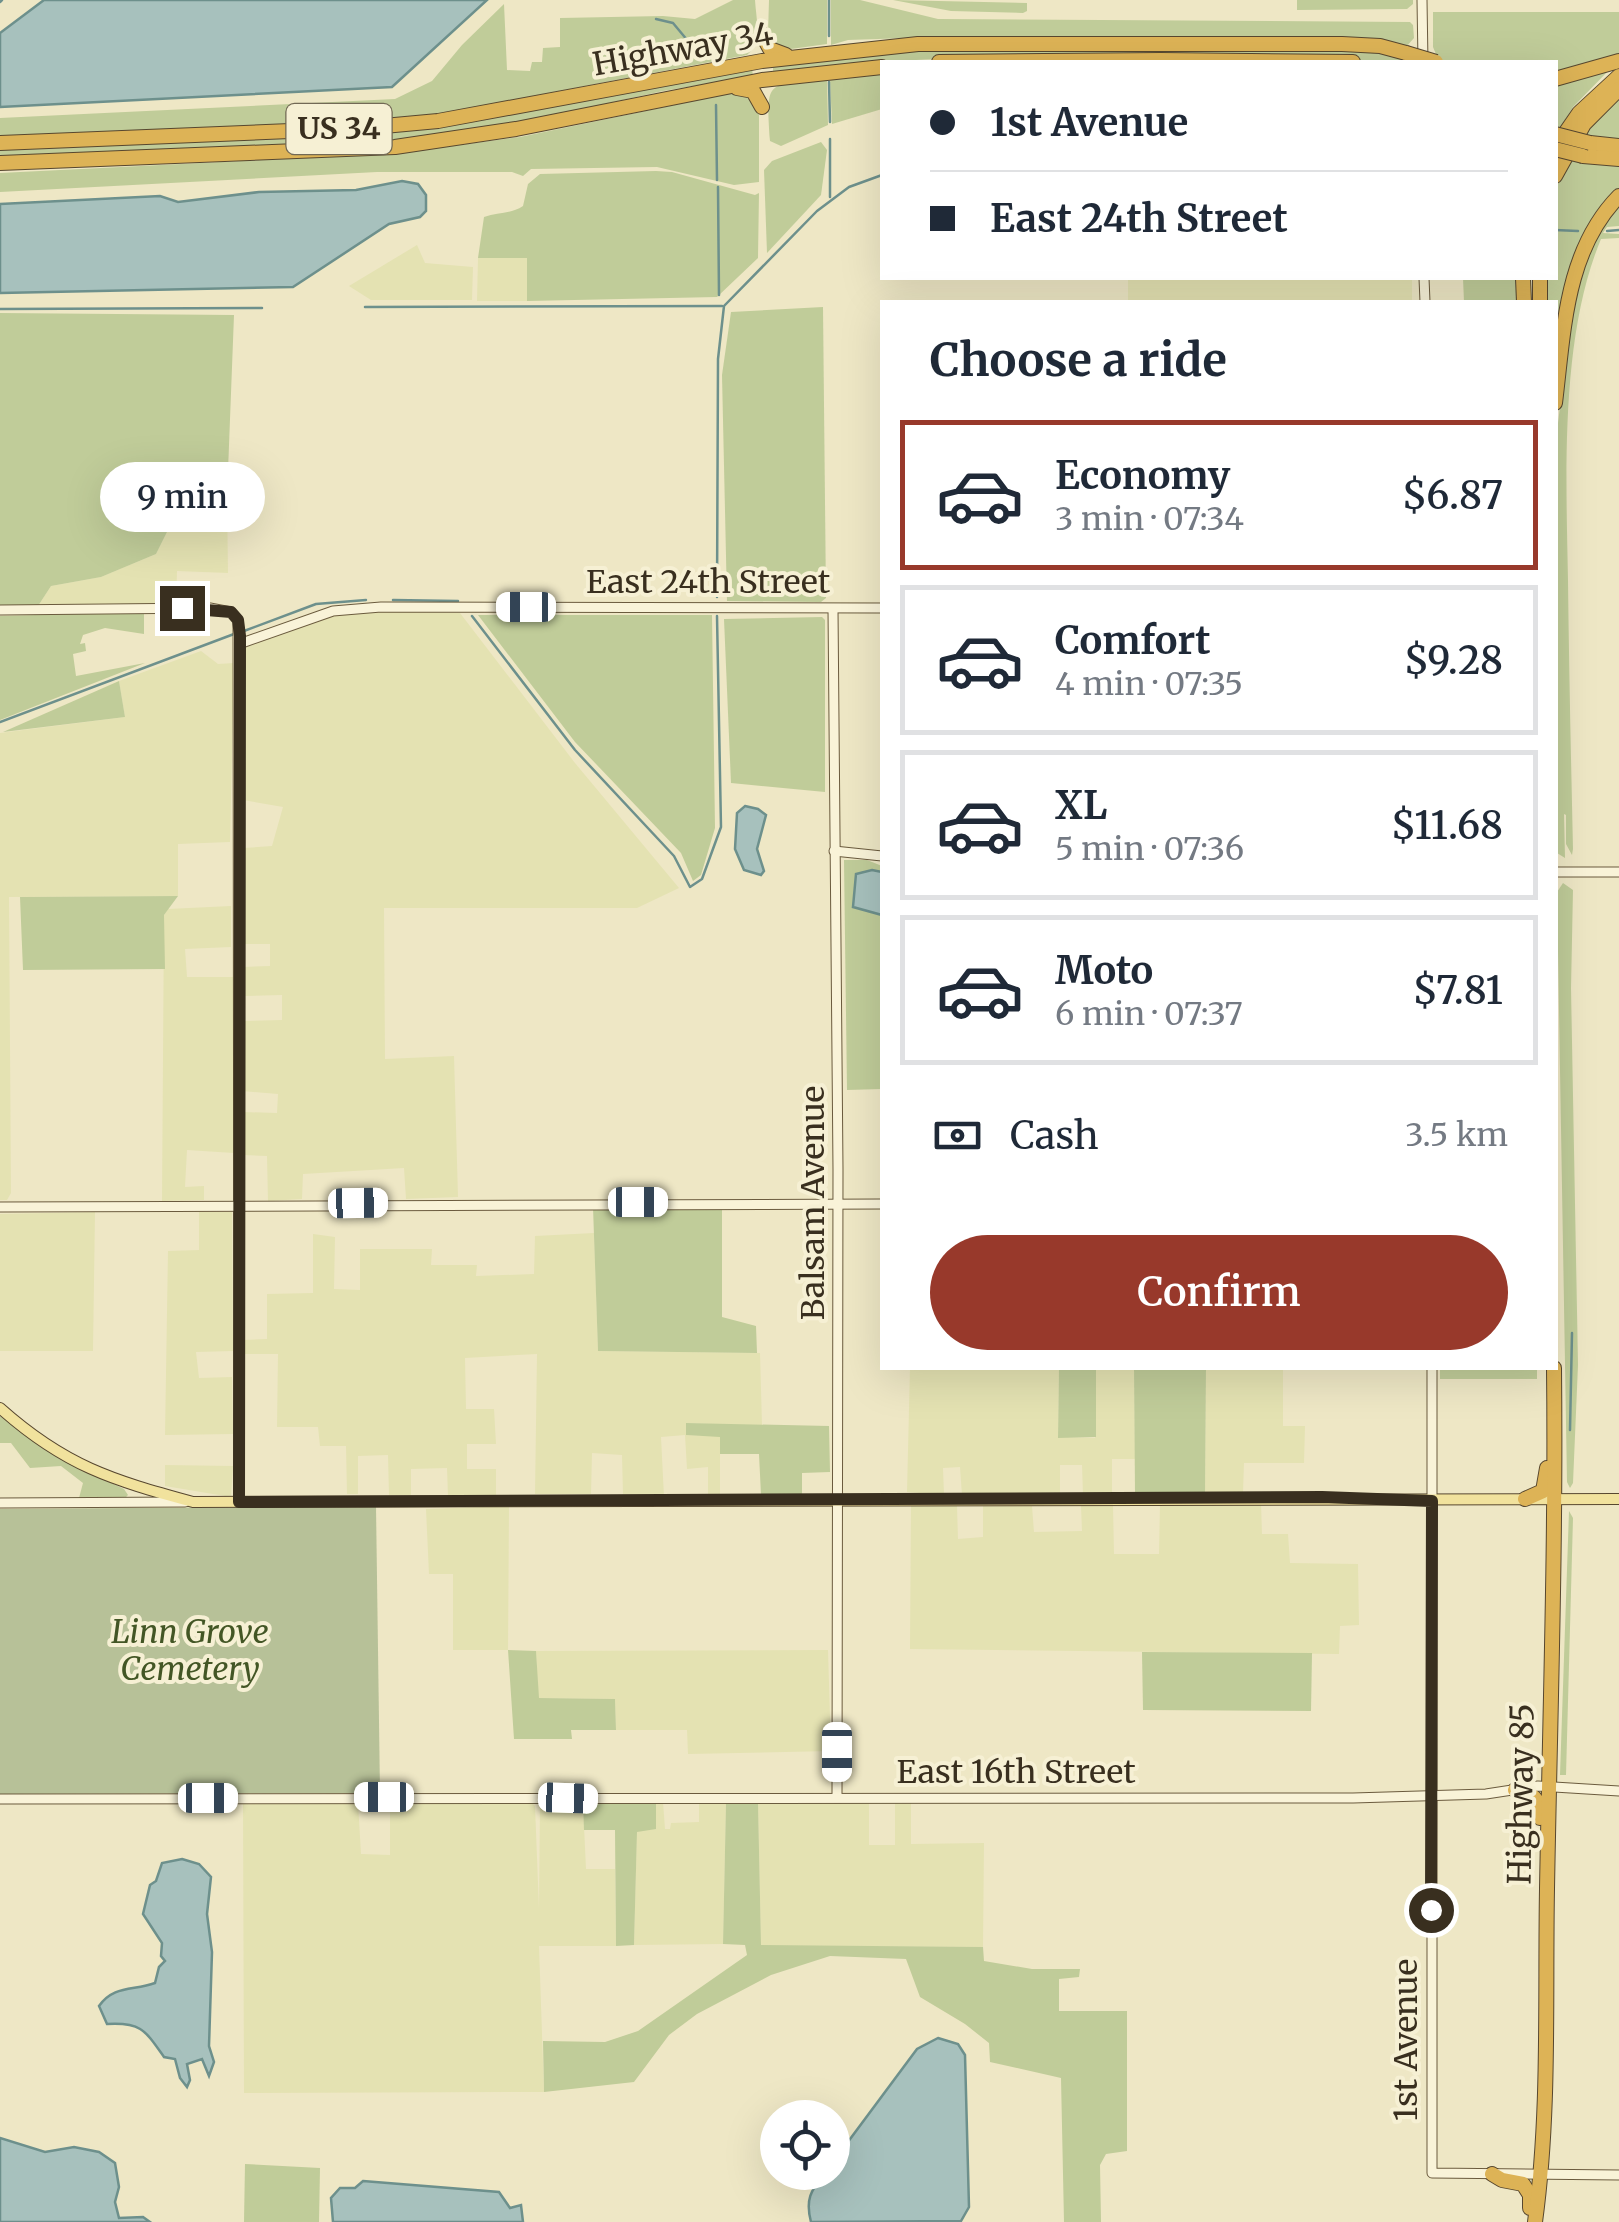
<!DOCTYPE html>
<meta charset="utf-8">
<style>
:root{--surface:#fff;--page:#f2f2f3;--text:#1f2937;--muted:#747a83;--line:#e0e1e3;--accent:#98392b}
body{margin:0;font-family:Merriweather,serif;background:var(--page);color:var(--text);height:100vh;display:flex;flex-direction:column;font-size:38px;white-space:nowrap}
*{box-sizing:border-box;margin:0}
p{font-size:32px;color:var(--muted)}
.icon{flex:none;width:55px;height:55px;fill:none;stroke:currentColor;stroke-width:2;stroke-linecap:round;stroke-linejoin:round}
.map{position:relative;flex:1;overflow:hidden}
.panel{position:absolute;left:880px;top:300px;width:678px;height:1070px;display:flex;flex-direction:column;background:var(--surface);border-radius:0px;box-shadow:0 10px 40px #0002}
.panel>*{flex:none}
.banner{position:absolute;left:880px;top:60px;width:678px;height:220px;border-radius:0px;box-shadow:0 10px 40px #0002;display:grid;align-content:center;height:220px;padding:0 50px;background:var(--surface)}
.controls{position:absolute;left:760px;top:2100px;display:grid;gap:20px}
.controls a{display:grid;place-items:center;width:90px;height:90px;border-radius:50%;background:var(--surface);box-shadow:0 10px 40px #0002;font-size:50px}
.end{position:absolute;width:45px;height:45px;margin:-22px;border:12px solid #392f1f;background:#fff;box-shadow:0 0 0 5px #fff}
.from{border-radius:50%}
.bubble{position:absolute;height:70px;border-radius:35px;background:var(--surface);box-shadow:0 10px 40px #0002;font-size:32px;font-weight:600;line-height:70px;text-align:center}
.car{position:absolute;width:30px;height:60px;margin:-30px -15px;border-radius:12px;box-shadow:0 0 8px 2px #0007;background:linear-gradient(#fff 24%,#345 0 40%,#fff 0 76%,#345 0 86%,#fff 0)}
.banner b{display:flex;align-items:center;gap:35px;height:95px;font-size:38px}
.banner b+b{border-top:2px solid var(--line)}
.banner i{width:25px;height:25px;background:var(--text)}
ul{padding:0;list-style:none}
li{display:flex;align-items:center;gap:30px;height:150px;margin:0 20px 15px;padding:0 30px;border:5px solid var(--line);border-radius:0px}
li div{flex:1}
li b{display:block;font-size:38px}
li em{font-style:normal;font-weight:600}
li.active{border-color:var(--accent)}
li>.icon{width:90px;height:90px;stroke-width:1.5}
h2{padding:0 50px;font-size:45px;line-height:120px}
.pay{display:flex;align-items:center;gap:25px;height:110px;padding:0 50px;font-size:38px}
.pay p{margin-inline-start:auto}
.button{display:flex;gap:20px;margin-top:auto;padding:20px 50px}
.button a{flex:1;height:115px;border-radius:60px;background:var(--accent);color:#fff;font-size:40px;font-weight:600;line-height:115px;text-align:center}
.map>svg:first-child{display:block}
</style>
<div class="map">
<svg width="1619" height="2222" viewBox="0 0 1619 2222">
<rect width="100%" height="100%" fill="#eee7c5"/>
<g fill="#e4e2b2">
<polygon points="417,245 425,263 473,267 472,300 371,300 349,286"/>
<polygon points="478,258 527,258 527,301 477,301"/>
<polygon points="1128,278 1412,278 1412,300 1128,301"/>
<polygon points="227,497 228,573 177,571 176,604 38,606 51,586 101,577 156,554 180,506"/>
<polygon points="364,611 460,613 575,763 679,888 637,908 384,908 385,1059 454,1056 458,1197 406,1199 404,1168 303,1174 302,1199 268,1201 267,1156 243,1155 243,1112 277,1113 278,1094 242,1091 244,1021 282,1020 282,995 245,996 244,967 270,966 270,944 245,944 244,848 272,846 283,807 243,800 244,648 319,618 337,612"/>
<polygon points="201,651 218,664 234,663 230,842 178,844 178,896 9,897 11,1193 7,1200 0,1200 0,733 125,717 119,681"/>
<polygon points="231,906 231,947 185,949 187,977 234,977 234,1153 187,1150 185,1187 204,1186 204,1200 162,1201 164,915 168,909"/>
<polygon points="95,1212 93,1351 0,1351 0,1214"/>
<polygon points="199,1212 232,1212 233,1351 196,1352 199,1378 232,1377 233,1434 165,1435 168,1251 199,1250"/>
<polygon points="594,1233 598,1351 760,1353 762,1426 686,1423 686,1435 720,1436 720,1494 708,1495 708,1467 687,1469 685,1435 661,1437 664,1497 623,1494 622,1455 592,1453 591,1494 535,1494 537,1354 465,1358 466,1409 494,1409 496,1444 467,1444 467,1469 496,1469 496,1495 448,1496 447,1468 411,1469 411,1495 389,1495 388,1455 358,1456 358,1494 347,1494 346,1446 320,1446 318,1427 277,1427 278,1354 242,1354 243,1340 267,1339 267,1294 313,1293 313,1234 335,1237 334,1289 360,1290 360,1249 432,1249 431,1265 477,1265 476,1276 534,1274 535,1236"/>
<polygon points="910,1368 1059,1368 1058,1437 1095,1438 1096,1368 1134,1368 1135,1459 1112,1459 1112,1494 1083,1495 1082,1465 1060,1465 1060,1496 962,1495 960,1467 943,1468 944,1495 907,1492"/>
<polygon points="1206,1368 1283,1368 1283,1426 1305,1426 1304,1463 1244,1463 1243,1493 1205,1494"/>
<polygon points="165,1465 233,1466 231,1497 165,1486"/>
<polygon points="1261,1503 1262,1534 1288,1534 1290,1563 1358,1564 1359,1625 1340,1626 1339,1654 910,1649 911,1505 957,1506 958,1539 983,1537 983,1505 1032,1506 1034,1532 1082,1531 1081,1506 1113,1505 1114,1554 1159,1554 1160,1505"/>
<polygon points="509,1506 508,1650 453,1650 453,1574 429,1574 426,1509"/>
<polygon points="828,1650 831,1751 688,1754 687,1730 616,1730 615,1699 538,1698 536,1651"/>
<polygon points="530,1801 535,1806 539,1909 540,1805 583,1805 586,1869 615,1869 616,1946 539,1946 544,2092 244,2093 243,1803 358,1803 361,1854 390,1855 390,1803"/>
<polygon points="656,1801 663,1802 665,1829 670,1829 671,1823 699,1822 699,1802 726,1803 723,1944 634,1945 637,1831"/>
<polygon points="895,1801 911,1801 911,1844 984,1843 983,1947 761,1946 758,1802 869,1803 869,1845 895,1845"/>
</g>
<g fill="#c0cc99">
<path d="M733,0h22c1,19 8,42 -8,55l-330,63 -84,7 -333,13v-20l395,-19 37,-18 30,-36 42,-41 3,66 23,1 2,-9h10l1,-14 17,-1v-29l103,-2 32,3z"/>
<polygon points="769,0 827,0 827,44 791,49 772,43 768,34"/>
<polygon points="831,0 860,0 938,19 1410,22 1413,25 1414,38 1405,48 1342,37 1262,37 908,38 848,40 831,45"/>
<polygon points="893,0 1027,3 1027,11 1023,13 951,11"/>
<polygon points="1297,0 1413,0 1413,4 1407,9 1297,10"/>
<polygon points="1433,12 1619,12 1619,56 1555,75 1555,62 1450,62 1438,59 1433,47"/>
<path d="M921,49l443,1 42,10 -32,2 -38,-3c-187,-1 -377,-10 -563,13v-5z"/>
<polygon points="752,69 753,76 663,91 496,128 382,142 0,159 0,148 382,132"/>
<polygon points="1609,70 1573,107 1555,136 1555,84"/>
<polygon points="882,73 882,109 832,124 830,78"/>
<path d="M827,79l1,46 -47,21 -11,-5c-4,-64 -4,-55 57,-62z"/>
<polygon points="742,91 750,94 759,113 759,182 734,185 657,167 531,169 523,176 512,172 377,172 0,192 0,173 399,153 520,137"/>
<path d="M1619,93v49l-25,-4 -14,22 39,3v27l-30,37 -34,142v-67h-11v-24h11c0,-28 -4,-60 1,-87 8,-39 37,-69 63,-98z"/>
<polygon points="821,142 827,150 821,195 767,253 764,170 772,161"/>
<path d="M656,171l16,1 83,23 4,-2 -1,65 -41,39 -190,4v-43h-49l6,-41c14,-5 27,-3 39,-11l5,-22 12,-10z"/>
<path d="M1619,204v22l-12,1 -4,6 16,1v4l-18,1c-41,98 -35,235 -33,341 1,90 3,179 5,269l-1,6 -6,-11v-29l-2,-1 1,44 -8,-5 -2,-405 18,-150 23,-64z"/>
<polygon points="1463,278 1519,278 1521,302 1464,302"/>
<polygon points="823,307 826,598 821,602 727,601 722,375 731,312"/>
<polygon points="0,313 234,315 227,497 180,506 156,554 101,577 51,586 38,606 0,606"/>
<polygon points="144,612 144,634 105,628 83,635 80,644 85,643 86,651 73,654 76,676 145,663 0,720 0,616"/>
<polygon points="478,615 712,615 715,828 701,875 693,881 681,853 575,742"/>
<polygon points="822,617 825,620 825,792 731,783 724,619"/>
<polygon points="119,681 125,717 3,732"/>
<polygon points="844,860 867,860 882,866 882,1089 847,1090"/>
<polygon points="1563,883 1573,890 1571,988 1578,1365 1573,1483 1570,1488 1567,1482 1557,892"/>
<polygon points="178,896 164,915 165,969 23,970 20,897"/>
<polygon points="593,1207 722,1207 722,1317 756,1326 757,1353 598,1351"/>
<polygon points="1059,1368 1096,1368 1096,1437 1058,1438"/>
<polygon points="1134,1368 1206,1368 1205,1494 1135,1493"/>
<rect x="1440" y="1368" width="97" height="11"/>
<polygon points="0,1416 63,1460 124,1489 128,1495 123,1500 79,1498 83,1483 61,1466 30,1468 11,1443 0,1443"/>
<polygon points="686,1423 829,1426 830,1472 802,1473 802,1495 761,1495 759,1454 720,1454 720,1437 686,1435"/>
<polygon points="1569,1511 1573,1518 1566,1775 1560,1775"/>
<polygon points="508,1650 536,1651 539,1698 615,1699 616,1730 571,1730 572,1739 514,1739"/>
<polygon points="1142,1652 1312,1653 1311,1711 1143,1710"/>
<polygon points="656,1801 656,1829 637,1832 634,1945 616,1946 615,1830 584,1830 583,1805"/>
<polygon points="758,1802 761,1945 983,1947 984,1961 1032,1969 1080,1969 1079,1977 1059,1979 1059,2011 1127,2011 1127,2151 1106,2154 1100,2165 1101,2222 1064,2222 1061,2078 990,2062 989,2043 965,2024 920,1997 906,1959 830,1956 771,1975 697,2014 669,2035 634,2082 544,2092 543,2041 605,2042 638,2031 747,1955 745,1945 723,1944 726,1803"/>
<polygon points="245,2164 320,2168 319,2222 244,2222"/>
</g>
<polygon fill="#b7c198" points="376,1506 380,1793 0,1794 0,1509"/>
<g fill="#a7c1bd" stroke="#6d908c" stroke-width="2.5">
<polygon points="44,0 487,0 392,87 0,107 0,33"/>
<polygon points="402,181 418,184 426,195 426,211 420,217 389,224 293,287 0,293 0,204 160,196 178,202 259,192 356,190"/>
<polygon points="745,806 758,809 766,815 757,849 764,871 761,875 744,870 735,849 737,813"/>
<polygon points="872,870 882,872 882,915 853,907 856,874"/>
<path d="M182,1859l17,5 12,13 -4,37 5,38 -3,94 5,16 -5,14 -7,-17 -15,5 3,16 -3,7 -7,-9 -5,-19 -11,-2c-19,-27 -23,-35 -57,-33l-8,-18c15,-21 34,-15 56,-23l4,-16 6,-6 -4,-5 1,-13 -19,-29 7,-29 6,-4 6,-18z"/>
<path d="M938,2038l20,6 7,11 4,152 -8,14 -150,1c-6,-23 0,-31 13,-49l8,-1 1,-10 84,-113z"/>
<polygon points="0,2138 45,2152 74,2147 99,2152 115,2163 119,2187 115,2202 119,2218 143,2217 150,2222 0,2222"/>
<polygon points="363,2181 499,2192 510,2208 521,2205 523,2222 333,2222 331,2198 340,2188 355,2188"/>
</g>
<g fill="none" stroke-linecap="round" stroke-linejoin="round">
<g stroke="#6d908c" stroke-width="2.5">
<polyline points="0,2 2,0"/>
<polyline points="656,19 673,23 703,59"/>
<polyline points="829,36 829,0"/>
<polyline points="829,82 830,122"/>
<polyline points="716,105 717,180"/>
<polyline points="718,187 719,295"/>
<polyline points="830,197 830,139"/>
<polyline points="1555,230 1578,231"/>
<polyline points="1607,231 1619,230"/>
<polyline points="365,307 722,306"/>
<polyline points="0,309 262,308"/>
<polyline points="717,597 718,359 724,306 817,211 849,187 882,175"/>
<polyline points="393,600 458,601"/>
<polyline points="472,616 575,750 674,856 690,887 702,879 721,827 717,616"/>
<polyline points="244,631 316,604 366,600"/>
<polyline points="0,722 234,634"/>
<polyline points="1570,1430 1572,1333"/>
</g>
<g stroke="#6b5b3e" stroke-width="11">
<g id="secondary">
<polyline points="1422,0 1423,62"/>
<polyline points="1424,278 1425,302"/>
<polyline points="833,609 838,1169 837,1797"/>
<polyline points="0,610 210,608 231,612 238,620 239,1502"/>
<polyline points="239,644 333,611 381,607 882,608"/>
<polyline points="834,851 882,856"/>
<polyline points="1555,872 1619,872"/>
<polyline points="0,1207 882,1204"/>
<polyline points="1432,1368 1432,2173 1619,2175"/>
<polyline points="0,1503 185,1502"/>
<polyline points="0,1799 1353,1798 1486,1794 1538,1786 1619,1791"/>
</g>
</g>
<g stroke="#57472f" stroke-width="12">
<path id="primary" d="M0,1408c65,58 112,72 193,94l1426,-3"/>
</g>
<g stroke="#57472f" stroke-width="16">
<g id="highway">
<polyline points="762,34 770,49 786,55"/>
<polyline points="939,62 1161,60 1353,62"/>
<polyline points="1555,79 1619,61"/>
<polyline points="737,88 753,91 762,107"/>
<polyline points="0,143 362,128 438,121 762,61 918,44 1342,44 1380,46 1406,53"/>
<polyline points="1590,143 1619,146"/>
<polyline points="1557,145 1579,113 1619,76"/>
<polyline points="1583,156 1619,159"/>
<polyline points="0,163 395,147 516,129 762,80 882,67"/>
<polyline points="1555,176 1584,124 1619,89"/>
<polyline points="1523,278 1524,302"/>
<polyline points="1540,302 1540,278"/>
<path d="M1555,403c9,-72 10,-152 64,-207"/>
<polyline points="1525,1499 1543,1491 1547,1468"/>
<path d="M1515,1790c18,4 26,8 25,28"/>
<polyline points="1492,2174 1502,2180 1523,2184 1530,2195 1530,2208"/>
<path d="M1535,2222c15,-109 10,-223 12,-333 3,-174 9,-347 7,-521"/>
</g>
</g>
<use href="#secondary" stroke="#f9f3d8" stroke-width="9"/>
<use href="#primary" stroke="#f1e29d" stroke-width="10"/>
<use href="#highway" stroke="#ddb356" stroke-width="14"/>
<g stroke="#57472f" stroke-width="16" stroke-linecap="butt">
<g id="highway-bridge">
<polyline points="1406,53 1436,62"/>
<polyline points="1555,134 1590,143"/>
<polyline points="1555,149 1583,156"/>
</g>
</g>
<use href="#highway-bridge" stroke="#ddb356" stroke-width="14"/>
</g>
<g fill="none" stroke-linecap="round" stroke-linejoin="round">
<polyline stroke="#392f1f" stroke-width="12" points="182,608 231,612 238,620 240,636 239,1502 1322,1497 1432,1501 1431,1910"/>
</g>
<g text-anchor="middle" stroke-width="8" stroke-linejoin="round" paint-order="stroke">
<rect fill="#f6f0d4" stroke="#726955" stroke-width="2.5" x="286.5" y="104" width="105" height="50" rx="8"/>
<g font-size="30" font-weight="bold" fill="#392f1f">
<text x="339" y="139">US 34</text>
</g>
<g font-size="32" fill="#392f1f" stroke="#f6f0d4">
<text transform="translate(683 49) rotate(-10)" y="11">Highway 34</text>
<text x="708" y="593">East 24th Street</text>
<text transform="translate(813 1203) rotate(-90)" y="11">Balsam Avenue</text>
<text x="1016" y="1783">East 16th Street</text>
<text transform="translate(1521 1794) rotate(-89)" y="11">Highway 85</text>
<text transform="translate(1406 2040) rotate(-90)" y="11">1st Avenue</text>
</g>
<g font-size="32" font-style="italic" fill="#435625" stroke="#f6f0d4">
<text x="190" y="1643">Linn Grove<tspan x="190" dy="37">Cemetery</tspan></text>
</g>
</g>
</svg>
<div class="controls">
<a><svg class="icon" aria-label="locate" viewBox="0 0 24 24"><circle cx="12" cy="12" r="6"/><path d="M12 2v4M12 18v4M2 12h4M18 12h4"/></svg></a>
</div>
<i class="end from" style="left:1431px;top:1910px"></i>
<i class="end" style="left:182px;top:608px"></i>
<div class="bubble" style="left:100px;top:462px;width:165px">9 min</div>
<i class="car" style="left:526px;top:607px;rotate:270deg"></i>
<i class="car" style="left:638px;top:1202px;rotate:90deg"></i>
<i class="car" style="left:358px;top:1203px;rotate:89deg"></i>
<i class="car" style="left:837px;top:1752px;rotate:180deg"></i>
<i class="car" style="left:384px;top:1797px;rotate:270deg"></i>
<i class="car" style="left:208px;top:1798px;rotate:90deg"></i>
<i class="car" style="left:568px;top:1798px;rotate:92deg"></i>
<div class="banner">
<b><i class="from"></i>1st Avenue</b>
<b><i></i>East 24th Street</b>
</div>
<section class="panel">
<h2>Choose a ride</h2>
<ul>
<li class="active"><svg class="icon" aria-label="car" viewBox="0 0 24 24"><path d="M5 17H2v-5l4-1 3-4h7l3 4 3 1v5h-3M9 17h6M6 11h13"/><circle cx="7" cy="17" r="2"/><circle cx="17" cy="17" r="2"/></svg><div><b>Economy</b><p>3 min · 07:34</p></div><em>$6.87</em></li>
<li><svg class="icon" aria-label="car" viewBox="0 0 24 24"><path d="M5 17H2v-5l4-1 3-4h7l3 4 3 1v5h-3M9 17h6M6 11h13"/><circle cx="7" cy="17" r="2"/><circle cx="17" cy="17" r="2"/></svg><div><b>Comfort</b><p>4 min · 07:35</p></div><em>$9.28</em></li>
<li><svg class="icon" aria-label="car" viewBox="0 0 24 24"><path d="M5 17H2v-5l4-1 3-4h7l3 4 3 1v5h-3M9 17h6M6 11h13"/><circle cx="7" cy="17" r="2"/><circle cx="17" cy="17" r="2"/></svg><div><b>XL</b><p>5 min · 07:36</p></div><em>$11.68</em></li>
<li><svg class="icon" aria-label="car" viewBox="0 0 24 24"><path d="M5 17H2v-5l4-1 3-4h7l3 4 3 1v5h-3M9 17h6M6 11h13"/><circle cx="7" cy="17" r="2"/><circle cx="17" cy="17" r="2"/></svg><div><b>Moto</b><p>6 min · 07:37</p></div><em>$7.81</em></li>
</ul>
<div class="pay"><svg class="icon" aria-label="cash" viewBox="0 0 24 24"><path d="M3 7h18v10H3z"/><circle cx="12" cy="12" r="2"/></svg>Cash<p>3.5 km</p></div>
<div class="button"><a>Confirm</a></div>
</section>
</div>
